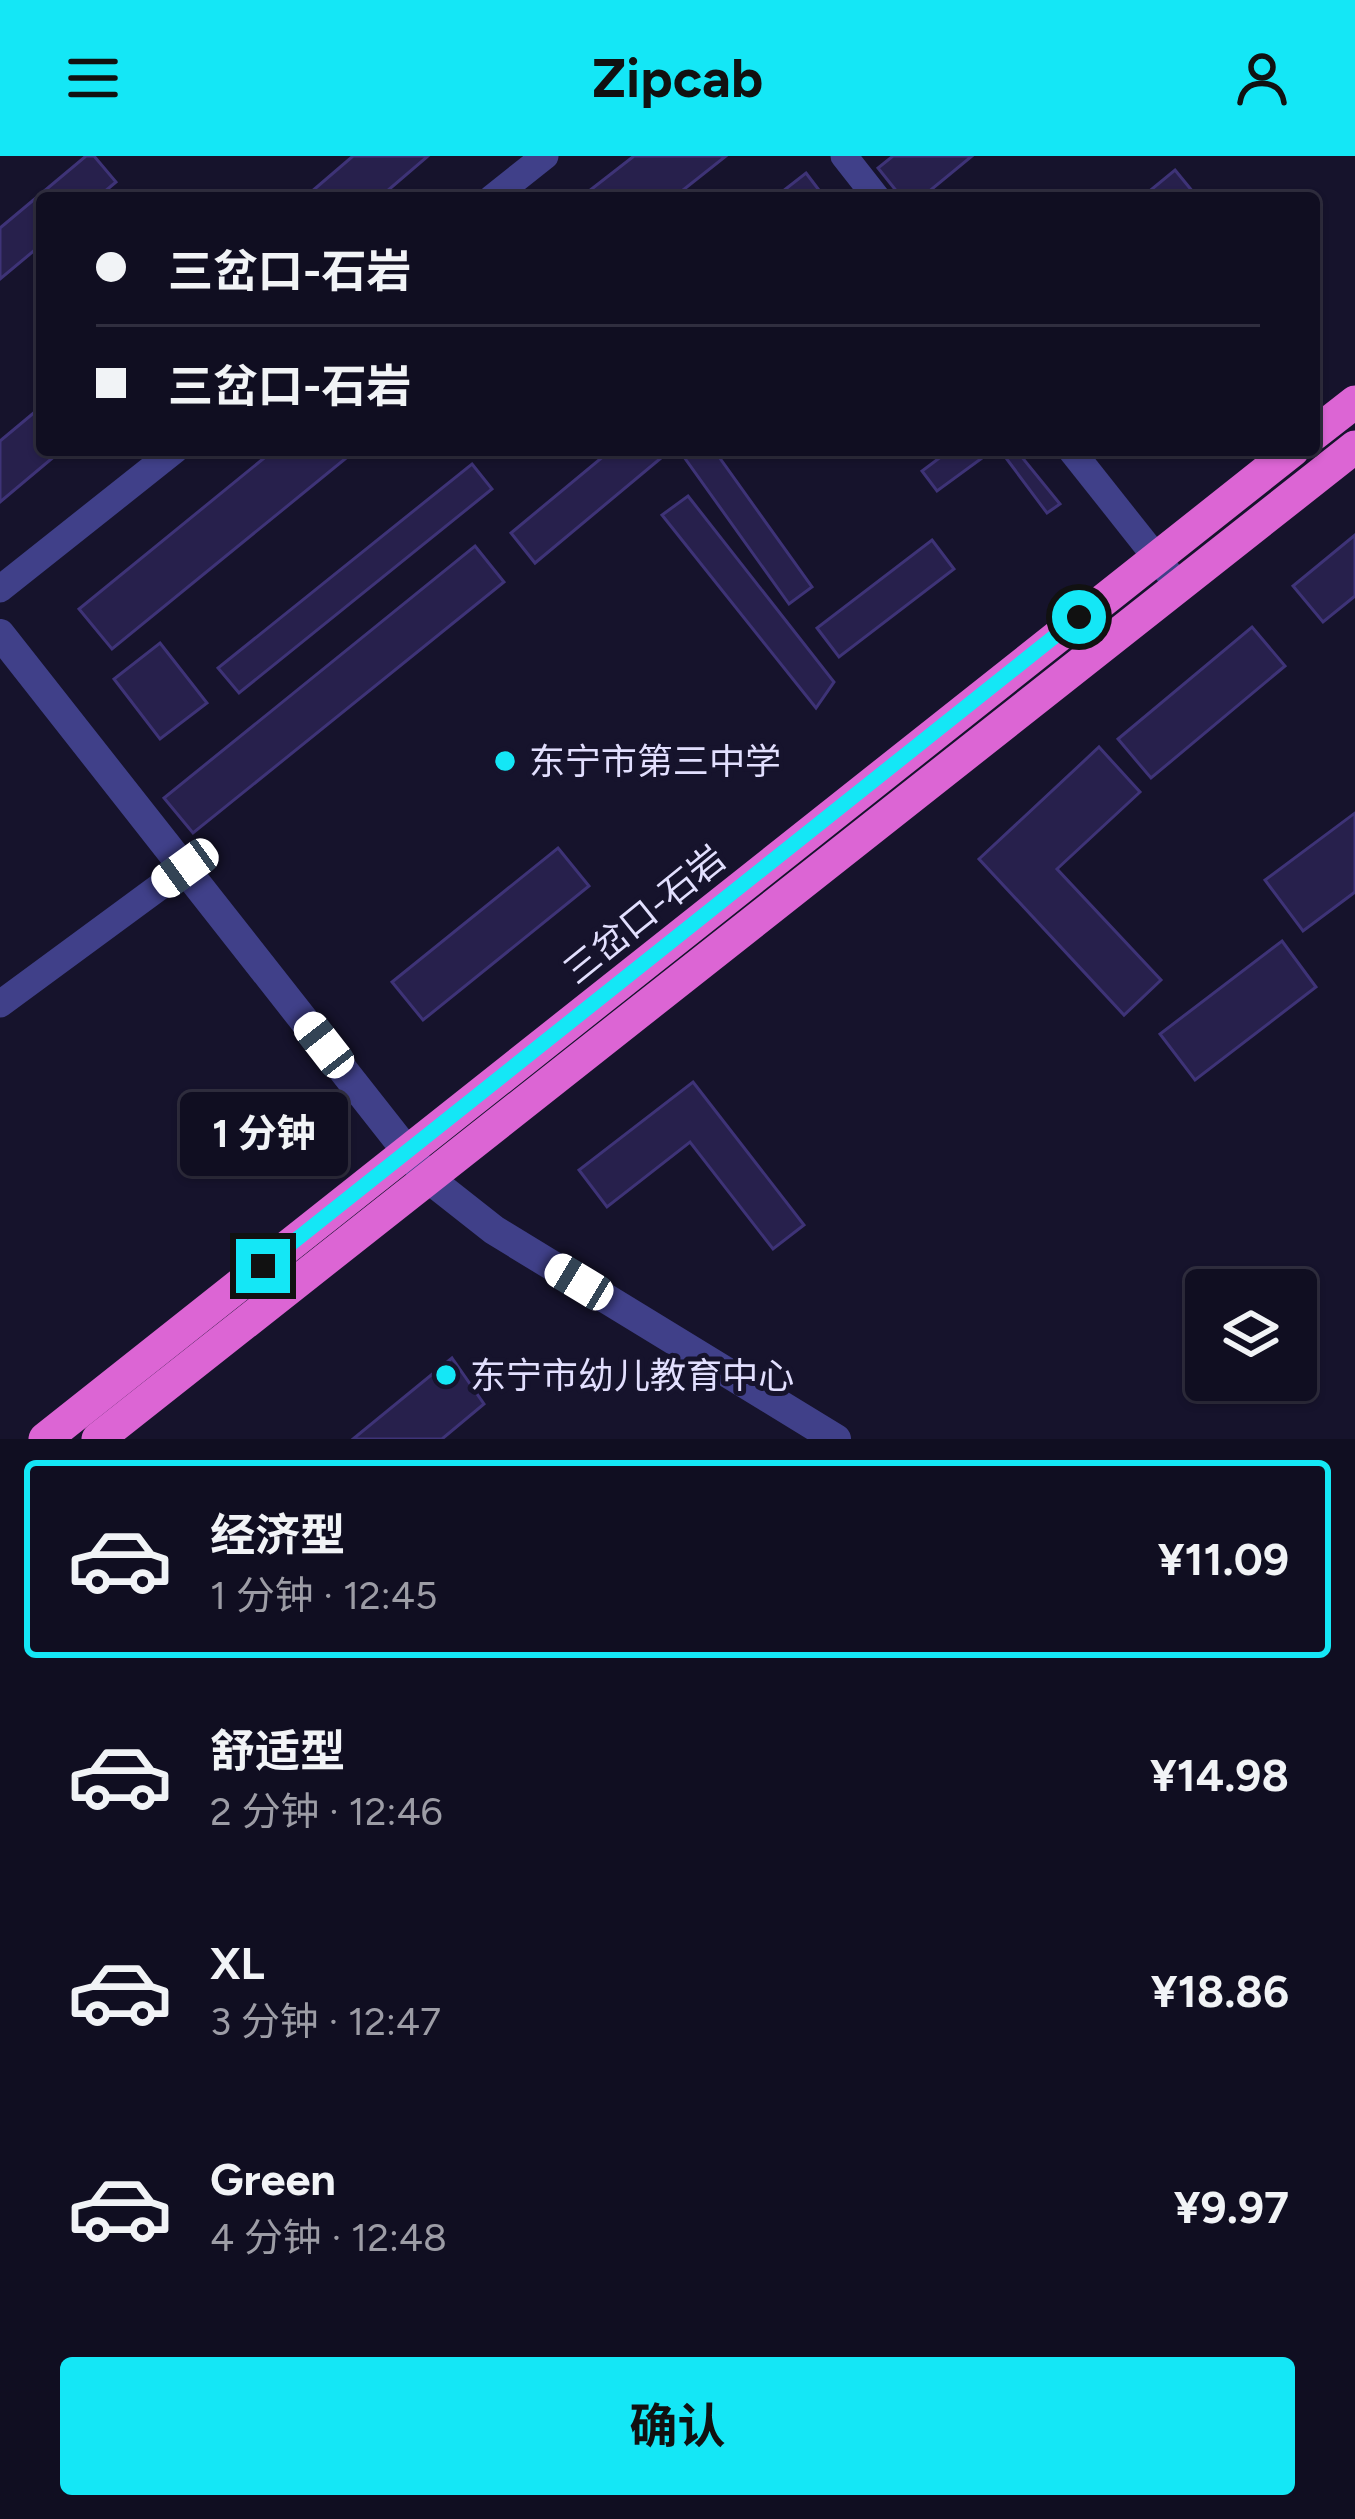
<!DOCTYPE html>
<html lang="zh">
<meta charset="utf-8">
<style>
:root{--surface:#100e21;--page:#19172a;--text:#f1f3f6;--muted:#9c9ca5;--line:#302e3f;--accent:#14e7f6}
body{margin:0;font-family:Figtree,"Noto Sans SC",sans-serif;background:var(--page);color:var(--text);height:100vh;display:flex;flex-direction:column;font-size:45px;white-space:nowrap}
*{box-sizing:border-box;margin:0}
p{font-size:39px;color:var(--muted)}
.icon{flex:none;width:66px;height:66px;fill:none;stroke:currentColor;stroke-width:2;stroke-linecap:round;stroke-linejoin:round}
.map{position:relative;height:1283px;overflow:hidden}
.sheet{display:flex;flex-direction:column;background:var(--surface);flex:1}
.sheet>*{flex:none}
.top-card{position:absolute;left:36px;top:36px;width:1284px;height:264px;border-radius:12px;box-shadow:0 3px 9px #0004,0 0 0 3px var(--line);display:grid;align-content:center;height:264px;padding:0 60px;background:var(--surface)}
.tools{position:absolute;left:1185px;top:1113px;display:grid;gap:24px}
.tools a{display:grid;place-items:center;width:132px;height:132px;border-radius:12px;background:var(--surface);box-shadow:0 3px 9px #0004,0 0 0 3px var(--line);font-size:60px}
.end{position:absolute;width:54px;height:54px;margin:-27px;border:15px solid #14e7f6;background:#111;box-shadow:0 0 0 6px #111}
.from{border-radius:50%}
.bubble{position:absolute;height:84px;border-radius:12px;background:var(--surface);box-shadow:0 3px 9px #0004,0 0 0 3px var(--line);font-size:39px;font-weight:700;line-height:84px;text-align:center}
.car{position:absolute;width:36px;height:72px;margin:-36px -18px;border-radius:15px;box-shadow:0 0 9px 3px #0007;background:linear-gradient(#fff 24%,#345 0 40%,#fff 0 76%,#345 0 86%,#fff 0)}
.top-card b{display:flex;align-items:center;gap:42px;height:114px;font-size:45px}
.top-card b+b{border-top:3px solid var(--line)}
.top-card i{width:30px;height:30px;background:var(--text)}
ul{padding:21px 0 0;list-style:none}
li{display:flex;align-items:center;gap:36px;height:198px;margin:0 24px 18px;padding:0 36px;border:6px solid transparent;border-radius:12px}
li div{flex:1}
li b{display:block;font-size:45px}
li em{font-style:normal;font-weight:700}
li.active{border-color:var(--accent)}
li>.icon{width:108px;height:108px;stroke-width:1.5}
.primary-button{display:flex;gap:24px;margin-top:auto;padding:24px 60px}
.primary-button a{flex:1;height:138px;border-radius:12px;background:var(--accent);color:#111;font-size:48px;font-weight:700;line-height:138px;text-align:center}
header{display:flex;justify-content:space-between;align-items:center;height:156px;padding:0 60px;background:var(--accent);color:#111;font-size:54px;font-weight:700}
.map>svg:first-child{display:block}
</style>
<header><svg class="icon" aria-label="menu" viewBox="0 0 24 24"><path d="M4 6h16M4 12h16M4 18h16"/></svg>Zipcab<svg class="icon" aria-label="person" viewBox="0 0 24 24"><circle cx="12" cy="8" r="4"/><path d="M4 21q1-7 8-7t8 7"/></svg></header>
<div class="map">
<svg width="1355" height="1283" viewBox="0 0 1355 1283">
<rect width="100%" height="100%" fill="#16132c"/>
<g fill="#27204c" stroke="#3e3377" stroke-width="3">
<polygon points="86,0 94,0 116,26 97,42 42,42 42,88 0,123 0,72"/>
<polygon points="353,0 428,0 379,42 304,42"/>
<polygon points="634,0 726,0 673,42 580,42"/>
<polygon points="893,0 972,0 921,42 902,42 878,12"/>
<polygon points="1175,14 1198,42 1141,42"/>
<polygon points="806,17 825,42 774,42"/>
<polygon points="42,250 42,294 62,294 0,346 0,285"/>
<polygon points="274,294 356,294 112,493 79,453"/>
<polygon points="611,294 667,297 535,407 511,377"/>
<polygon points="679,294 714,294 812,431 789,448"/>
<polygon points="950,294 993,294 937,335 922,315"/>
<polygon points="1016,294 1060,348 1047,357 1006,302"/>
<polygon points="472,308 492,333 239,537 218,512"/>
<polygon points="688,340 834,526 816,552 662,359"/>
<polygon points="1355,379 1355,440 1323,466 1293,430"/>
<polygon points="932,384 954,413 839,501 817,472"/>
<polygon points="475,390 504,426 193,677 164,642"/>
<polygon points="1252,471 1285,510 1151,622 1118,583"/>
<polygon points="160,487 207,547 160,583 114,523"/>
<polygon points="1099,591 1140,636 1057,713 1161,824 1124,859 979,703"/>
<polygon points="1355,657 1355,736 1303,775 1265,724"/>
<polygon points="558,692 589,730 423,864 392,826"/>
<polygon points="1282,785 1316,831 1195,924 1160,878"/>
<polygon points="693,926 804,1069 773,1093 690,986 607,1051 579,1014"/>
<polygon points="452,1202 484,1248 442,1283 353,1283"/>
</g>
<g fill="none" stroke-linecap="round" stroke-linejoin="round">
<g stroke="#404089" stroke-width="27">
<polyline points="844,0 877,42"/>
<polyline points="492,42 545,0"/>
<polyline points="1071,294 1178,429"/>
<polyline points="0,433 175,294"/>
<polyline points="0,848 185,712"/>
</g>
<polyline stroke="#404089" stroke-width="30" points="0,478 428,1022 494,1074 836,1283"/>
<g stroke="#dc65d4" stroke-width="33">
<polyline points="1314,278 1355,246"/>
<polyline points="45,1283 1293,294"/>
<polyline points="98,1283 1355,291"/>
</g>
</g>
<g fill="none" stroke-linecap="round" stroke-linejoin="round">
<polyline stroke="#14e7f6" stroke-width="15" points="263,1110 1079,461"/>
</g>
<g fill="#14e7f6" stroke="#16132c" stroke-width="4.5">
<circle cx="505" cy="605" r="12"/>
<circle cx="446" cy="1219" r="12"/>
</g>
<g text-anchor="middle" stroke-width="10" stroke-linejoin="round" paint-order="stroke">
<g font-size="36" fill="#e2dffe" stroke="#16132c" text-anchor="start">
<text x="529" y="618">东宁市第三中学</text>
<text x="470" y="1232">东宁市幼儿教育中心</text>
</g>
<g font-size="36" fill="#e2dffe" stroke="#16132c">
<text transform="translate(644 758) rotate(-39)" y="13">三岔口-石岩</text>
</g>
</g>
</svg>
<div class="tools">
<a><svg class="icon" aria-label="layers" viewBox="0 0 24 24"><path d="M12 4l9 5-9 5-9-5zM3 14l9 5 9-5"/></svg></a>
</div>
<i class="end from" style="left:1079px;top:461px"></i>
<i class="end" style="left:263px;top:1110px"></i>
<div class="bubble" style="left:180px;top:936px;width:168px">1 分钟</div>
<i class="car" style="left:185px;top:712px;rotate:234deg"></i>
<i class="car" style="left:324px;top:889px;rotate:322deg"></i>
<i class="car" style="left:579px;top:1126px;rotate:301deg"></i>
<div class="top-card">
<b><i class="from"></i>三岔口-石岩</b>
<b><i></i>三岔口-石岩</b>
</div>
</div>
<section class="sheet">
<ul>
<li class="active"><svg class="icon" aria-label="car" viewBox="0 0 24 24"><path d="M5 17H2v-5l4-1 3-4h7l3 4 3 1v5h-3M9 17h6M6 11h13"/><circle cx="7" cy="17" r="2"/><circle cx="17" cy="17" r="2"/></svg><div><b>经济型</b><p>1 分钟 · 12:45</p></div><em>¥11.09</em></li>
<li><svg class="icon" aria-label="car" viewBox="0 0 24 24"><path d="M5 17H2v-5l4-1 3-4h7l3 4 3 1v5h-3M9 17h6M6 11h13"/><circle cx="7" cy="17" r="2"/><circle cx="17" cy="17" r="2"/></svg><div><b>舒适型</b><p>2 分钟 · 12:46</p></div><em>¥14.98</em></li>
<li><svg class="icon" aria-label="car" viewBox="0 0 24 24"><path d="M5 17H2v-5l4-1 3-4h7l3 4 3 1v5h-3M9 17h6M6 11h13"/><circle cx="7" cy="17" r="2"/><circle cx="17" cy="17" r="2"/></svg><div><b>XL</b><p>3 分钟 · 12:47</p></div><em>¥18.86</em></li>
<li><svg class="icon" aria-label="car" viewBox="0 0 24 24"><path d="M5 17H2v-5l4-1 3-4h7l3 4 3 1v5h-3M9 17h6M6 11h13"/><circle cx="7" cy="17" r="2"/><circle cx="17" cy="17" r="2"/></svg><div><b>Green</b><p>4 分钟 · 12:48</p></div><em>¥9.97</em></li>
</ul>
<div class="primary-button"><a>确认</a></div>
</section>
